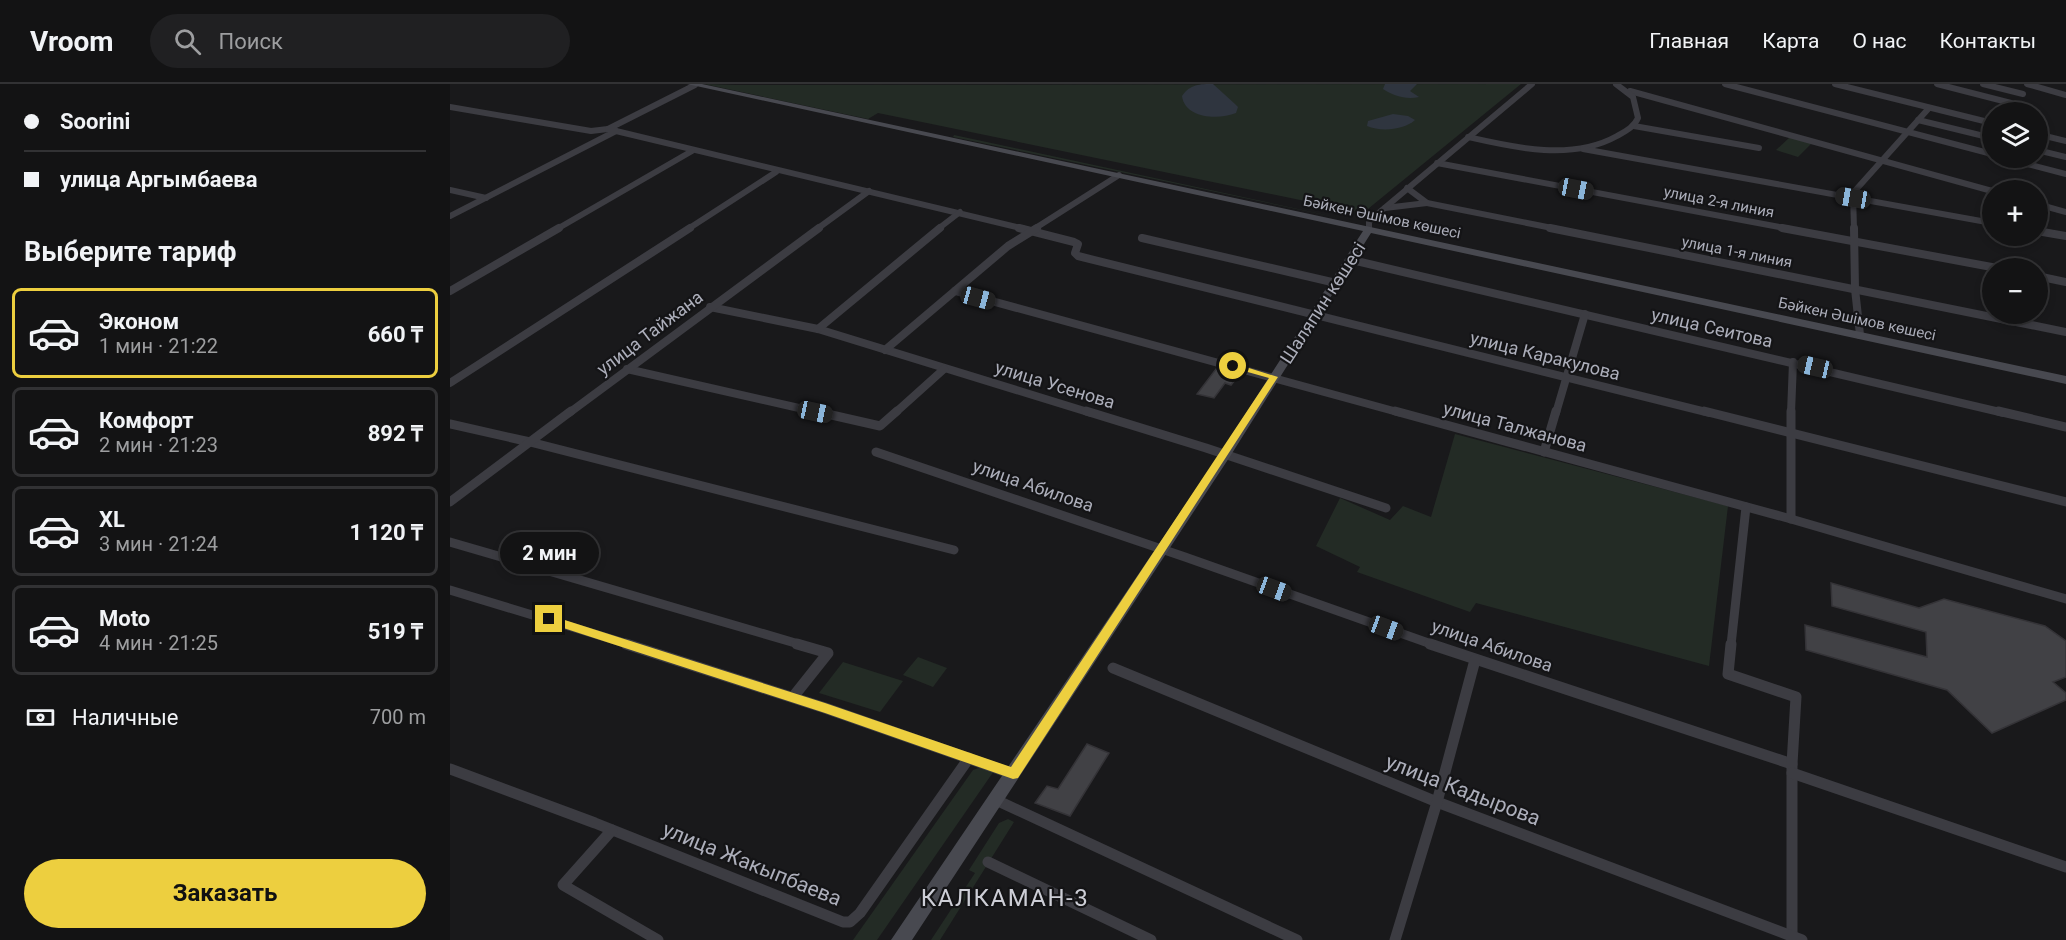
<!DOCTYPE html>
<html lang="ru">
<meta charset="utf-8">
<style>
:root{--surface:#131314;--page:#202022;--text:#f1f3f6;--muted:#9d9ea0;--line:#323234;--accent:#edcf3f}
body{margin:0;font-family:Roboto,sans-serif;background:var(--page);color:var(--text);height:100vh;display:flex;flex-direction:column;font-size:22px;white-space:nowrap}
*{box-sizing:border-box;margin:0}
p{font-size:20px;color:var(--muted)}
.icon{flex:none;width:33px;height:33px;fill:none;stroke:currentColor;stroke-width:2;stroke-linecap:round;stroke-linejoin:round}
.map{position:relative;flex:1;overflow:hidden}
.side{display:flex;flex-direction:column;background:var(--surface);width:450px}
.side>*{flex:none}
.top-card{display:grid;align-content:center;height:132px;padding:0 24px;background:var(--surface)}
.buttons{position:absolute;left:1532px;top:18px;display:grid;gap:12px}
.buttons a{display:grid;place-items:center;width:66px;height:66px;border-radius:50%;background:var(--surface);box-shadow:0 3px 9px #0003,0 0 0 2px var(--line);font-size:30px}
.end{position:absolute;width:27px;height:27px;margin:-14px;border:8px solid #edcf3f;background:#111;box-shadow:0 0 0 3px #111}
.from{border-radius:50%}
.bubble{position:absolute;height:42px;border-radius:21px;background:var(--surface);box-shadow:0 3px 9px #0003,0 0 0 2px var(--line);font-size:20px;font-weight:700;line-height:42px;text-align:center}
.car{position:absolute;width:18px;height:36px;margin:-18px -9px;border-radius:8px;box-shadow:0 0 4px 2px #0007;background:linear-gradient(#222 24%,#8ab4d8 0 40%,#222 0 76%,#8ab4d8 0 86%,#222 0)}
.top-card b{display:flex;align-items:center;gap:21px;height:57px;font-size:22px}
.top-card b+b{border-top:2px solid var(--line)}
.top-card i{width:15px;height:15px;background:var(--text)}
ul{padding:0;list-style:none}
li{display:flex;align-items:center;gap:18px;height:90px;margin:0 12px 9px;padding:0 12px;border:3px solid var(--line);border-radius:9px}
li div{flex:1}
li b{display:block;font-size:22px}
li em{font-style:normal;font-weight:700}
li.active{border-color:var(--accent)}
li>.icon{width:54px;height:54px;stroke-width:1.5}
h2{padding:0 24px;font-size:27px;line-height:72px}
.pay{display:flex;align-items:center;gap:15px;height:66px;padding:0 24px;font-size:22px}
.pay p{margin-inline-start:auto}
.button{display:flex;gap:12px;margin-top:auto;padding:12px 24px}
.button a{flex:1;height:69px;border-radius:36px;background:var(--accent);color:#111;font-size:24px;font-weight:700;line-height:69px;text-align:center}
header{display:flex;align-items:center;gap:36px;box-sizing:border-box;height:84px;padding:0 30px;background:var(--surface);border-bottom:2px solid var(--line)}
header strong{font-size:28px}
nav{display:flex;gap:33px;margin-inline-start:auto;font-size:21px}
.search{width:420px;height:54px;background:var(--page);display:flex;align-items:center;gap:15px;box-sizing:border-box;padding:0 21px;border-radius:33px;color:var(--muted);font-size:22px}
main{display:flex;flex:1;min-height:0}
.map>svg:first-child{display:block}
</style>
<header>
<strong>Vroom</strong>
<div class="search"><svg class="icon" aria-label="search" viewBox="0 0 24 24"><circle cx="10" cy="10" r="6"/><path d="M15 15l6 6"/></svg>Поиск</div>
<nav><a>Главная</a><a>Карта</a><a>О нас</a><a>Контакты</a></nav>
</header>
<main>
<section class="side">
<div class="top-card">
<b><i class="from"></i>Soorini</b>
<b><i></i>улица Аргымбаева</b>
</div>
<h2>Выберите тариф</h2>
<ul>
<li class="active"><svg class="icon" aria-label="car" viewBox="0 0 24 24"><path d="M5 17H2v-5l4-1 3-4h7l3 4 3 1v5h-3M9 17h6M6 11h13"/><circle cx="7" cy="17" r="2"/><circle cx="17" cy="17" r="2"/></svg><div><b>Эконом</b><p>1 мин · 21:22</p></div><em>660 ₸</em></li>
<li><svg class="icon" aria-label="car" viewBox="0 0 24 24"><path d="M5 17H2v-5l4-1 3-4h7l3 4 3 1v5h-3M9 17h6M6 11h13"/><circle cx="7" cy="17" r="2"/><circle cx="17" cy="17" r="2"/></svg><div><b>Комфорт</b><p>2 мин · 21:23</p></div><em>892 ₸</em></li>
<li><svg class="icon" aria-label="car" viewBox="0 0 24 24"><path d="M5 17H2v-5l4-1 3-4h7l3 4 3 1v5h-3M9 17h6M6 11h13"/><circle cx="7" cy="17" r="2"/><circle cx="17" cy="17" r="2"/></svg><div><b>XL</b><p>3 мин · 21:24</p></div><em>1 120 ₸</em></li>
<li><svg class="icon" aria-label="car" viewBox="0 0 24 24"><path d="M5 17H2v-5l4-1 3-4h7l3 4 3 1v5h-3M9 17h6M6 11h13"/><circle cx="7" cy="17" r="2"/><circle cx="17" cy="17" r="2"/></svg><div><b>Moto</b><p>4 мин · 21:25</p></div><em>519 ₸</em></li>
</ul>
<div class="pay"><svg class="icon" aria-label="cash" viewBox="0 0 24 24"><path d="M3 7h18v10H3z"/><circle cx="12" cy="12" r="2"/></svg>Наличные<p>700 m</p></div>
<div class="button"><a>Заказать</a></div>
</section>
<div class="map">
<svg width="1616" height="856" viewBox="0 0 1616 856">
<rect width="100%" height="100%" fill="#19191b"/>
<g fill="#232b25">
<polygon points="254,0 287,1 1071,0 913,129 428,29 418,35"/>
<polygon points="504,51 904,137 503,53"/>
<polygon points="1340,53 1362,59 1348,73 1326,66"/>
<polygon points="1005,350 1278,422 1259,582 1026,519 1020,528 907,488 910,483 866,462 890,414 940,436 953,422 981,433"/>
<polygon points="468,573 497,584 483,603 453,591"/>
<polygon points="393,578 453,597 430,628 369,609"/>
<polygon points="537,681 546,684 427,856 403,856 523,686"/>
<polygon points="558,735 564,738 490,856 481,856 525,789 519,786 549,739"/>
</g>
<g fill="#2f353f">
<path d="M763,0l22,20 3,3 -2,6c-17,7 -51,6 -54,-17 8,-12 18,-12 31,-12z"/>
<path d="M935,0h32l-7,7 9,6c-13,3 -25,-1 -36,-8z"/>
<path d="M943,30l15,2 7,4c-11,10 -34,12 -48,6l1,-5z"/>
</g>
<g fill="#414145" stroke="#343337" stroke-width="1.5">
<polygon points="766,285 789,291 781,301 775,299 764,314 747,310"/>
<polygon points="1381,499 1469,524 1494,515 1595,542 1616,557 1616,593 1603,598 1616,609 1616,616 1542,649 1497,606 1356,566 1355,541 1477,573 1476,548 1382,522"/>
<polygon points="637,660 659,669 620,732 585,719 597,702 608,705"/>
</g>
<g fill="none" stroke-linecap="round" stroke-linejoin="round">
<g stroke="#3c3c42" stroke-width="6">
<polyline points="1275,0 1542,70"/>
<polyline points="1385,0 1542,39"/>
<polyline points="1487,0 1561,19"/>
<polyline points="1533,0 1573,10"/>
<polyline points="1577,0 1616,11"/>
<polyline points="1180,7 1542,107"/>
<polyline points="0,23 141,47 158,45"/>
<polyline points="1468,36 1542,54"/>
<polyline points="1184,42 1309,64"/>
<polyline points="166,47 575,145"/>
<polyline points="1587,50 1616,57"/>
<path d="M1018,53c48,11 104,24 149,-1 9,-5 17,-9 21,-18l-5,-21 -17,-13"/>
<polyline points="1133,65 1542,139"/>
<polyline points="1587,66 1616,73"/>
<polyline points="1554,74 1616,90"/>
<polyline points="987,79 1340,145"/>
<polyline points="957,104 977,119 1107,145"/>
<polyline points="0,106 36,114"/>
<polyline points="1587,120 1616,128"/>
<polyline points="935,124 977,119"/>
<polyline points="0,132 166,47 158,45 245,1"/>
<polyline points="107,145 242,67"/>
<polyline points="238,145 326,88"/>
<polyline points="367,145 419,107"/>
<polyline points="488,145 510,128"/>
<polyline points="584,145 669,91"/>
<polyline points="919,145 919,138 925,132 1082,0"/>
<polyline points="1404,145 1403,109 1479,24"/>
</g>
<g stroke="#3c3c42" stroke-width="8">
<polyline points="569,144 624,158 628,160 625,169 628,172 1260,329"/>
<polyline points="1100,144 1616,248"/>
<polyline points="1332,144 1547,184"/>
<polyline points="1404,144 1405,205 1410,251"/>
<polyline points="1587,147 1616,152"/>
<polyline points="692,154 886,199"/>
<polyline points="902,176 1554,329"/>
<polyline points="1587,192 1616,198"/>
<polyline points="0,207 109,144"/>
<polyline points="505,207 951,329"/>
<polyline points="260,223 368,245 641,329"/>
<polyline points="368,245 490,144"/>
<polyline points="435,266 558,162 587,144"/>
<polyline points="177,285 371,329"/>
<polyline points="0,299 240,144"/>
<polyline points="119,329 369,144"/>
<polyline points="445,329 494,285"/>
<polyline points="1106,329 1135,230"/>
<polyline points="1341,329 1343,278"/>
</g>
<g stroke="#3c3c42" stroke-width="9">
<polyline points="364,327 430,342 447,327"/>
<polyline points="636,327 756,364 936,424"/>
<polyline points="945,327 1341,435 1616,515"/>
<polyline points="1254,327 1616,418"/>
<polyline points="1341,327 1341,435"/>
<polyline points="1548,327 1616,343"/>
<polyline points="0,340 80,358 504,466"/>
<polyline points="426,368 735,473 984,561"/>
<polyline points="1094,368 1106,327"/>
<polyline points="0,418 121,327"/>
<polyline points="0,458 352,561"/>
<polyline points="0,506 181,561"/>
<polyline points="1281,561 1296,423"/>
</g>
<g stroke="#3c3c42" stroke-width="11">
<polyline points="176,560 375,624 563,690"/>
<polyline points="980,560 1342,680"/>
<polyline points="1281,560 1278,590 1346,613 1342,680 1342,856"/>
<polyline points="663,584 987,718 1352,856"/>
<polyline points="343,613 378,569 347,560"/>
<polyline points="0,685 145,739 393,838 400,838 410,829 519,674"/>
<polyline points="1342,689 1616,783"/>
<polyline points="546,716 847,856"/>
<polyline points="162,746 113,801 208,856"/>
<polyline points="538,778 701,856"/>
<polyline points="945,856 987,718 1025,576"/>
</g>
<polygon fill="#484950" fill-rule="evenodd" points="237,0 252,0 1616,292 1616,300 921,149 779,374 462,856 441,856 771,368 913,147"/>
</g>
<polygon fill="#edcf3f" points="783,279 828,293 568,694 563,695 375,629 95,538 93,535 99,531 375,619 561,683 819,294 780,283 780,280"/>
<g text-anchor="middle" stroke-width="4.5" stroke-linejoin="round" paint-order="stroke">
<g font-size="15" fill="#acaeba" stroke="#141416">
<text transform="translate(1269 118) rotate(11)" y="5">улица 2-я линия</text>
<text transform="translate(932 133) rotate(12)" y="5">Бәйкен Әшімов көшесі</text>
<text transform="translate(1287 168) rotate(11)" y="5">улица 1-я линия</text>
<text transform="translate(1407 235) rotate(12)" y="5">Бәйкен Әшімов көшесі</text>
</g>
<g font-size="18" fill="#acaeba" stroke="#141416">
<text transform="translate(873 219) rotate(-57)" y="6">Шаляпин көшесі</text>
<text transform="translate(1262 244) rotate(13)" y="6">улица Сеитова</text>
<text transform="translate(200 249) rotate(-37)" y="6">улица Тайжана</text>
<text transform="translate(1095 272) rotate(14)" y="6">улица Каракулова</text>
<text transform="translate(605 301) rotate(17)" y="6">улица Усенова</text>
<text transform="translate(1065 343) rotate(15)" y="6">улица Талжанова</text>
<text transform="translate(583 402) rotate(19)" y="6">улица Абилова</text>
<text transform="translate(1042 562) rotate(19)" y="6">улица Абилова</text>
</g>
<g font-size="21" fill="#acaeba" stroke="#141416">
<text transform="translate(1013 706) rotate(21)" y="7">улица Кадырова</text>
<text transform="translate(302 780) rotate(22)" y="7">улица Жакыпбаева</text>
</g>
<g font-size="24" letter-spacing="1.5" fill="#cdced6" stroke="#141416">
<text x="555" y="822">КАЛКАМАН-3</text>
</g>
</g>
</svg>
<div class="buttons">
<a><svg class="icon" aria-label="layers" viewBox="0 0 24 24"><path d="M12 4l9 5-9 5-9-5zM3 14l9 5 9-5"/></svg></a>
<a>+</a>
<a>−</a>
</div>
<i class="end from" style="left:783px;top:282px"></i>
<i class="end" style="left:99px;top:535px"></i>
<div class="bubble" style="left:50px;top:448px;width:99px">2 мин</div>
<i class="car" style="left:1126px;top:105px;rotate:101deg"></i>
<i class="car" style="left:1403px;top:114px;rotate:280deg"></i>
<i class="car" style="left:528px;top:214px;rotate:105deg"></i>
<i class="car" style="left:1365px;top:283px;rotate:283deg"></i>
<i class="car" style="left:365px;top:328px;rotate:102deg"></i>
<i class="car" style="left:824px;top:505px;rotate:110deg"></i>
<i class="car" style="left:936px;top:544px;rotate:110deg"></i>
</div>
</main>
